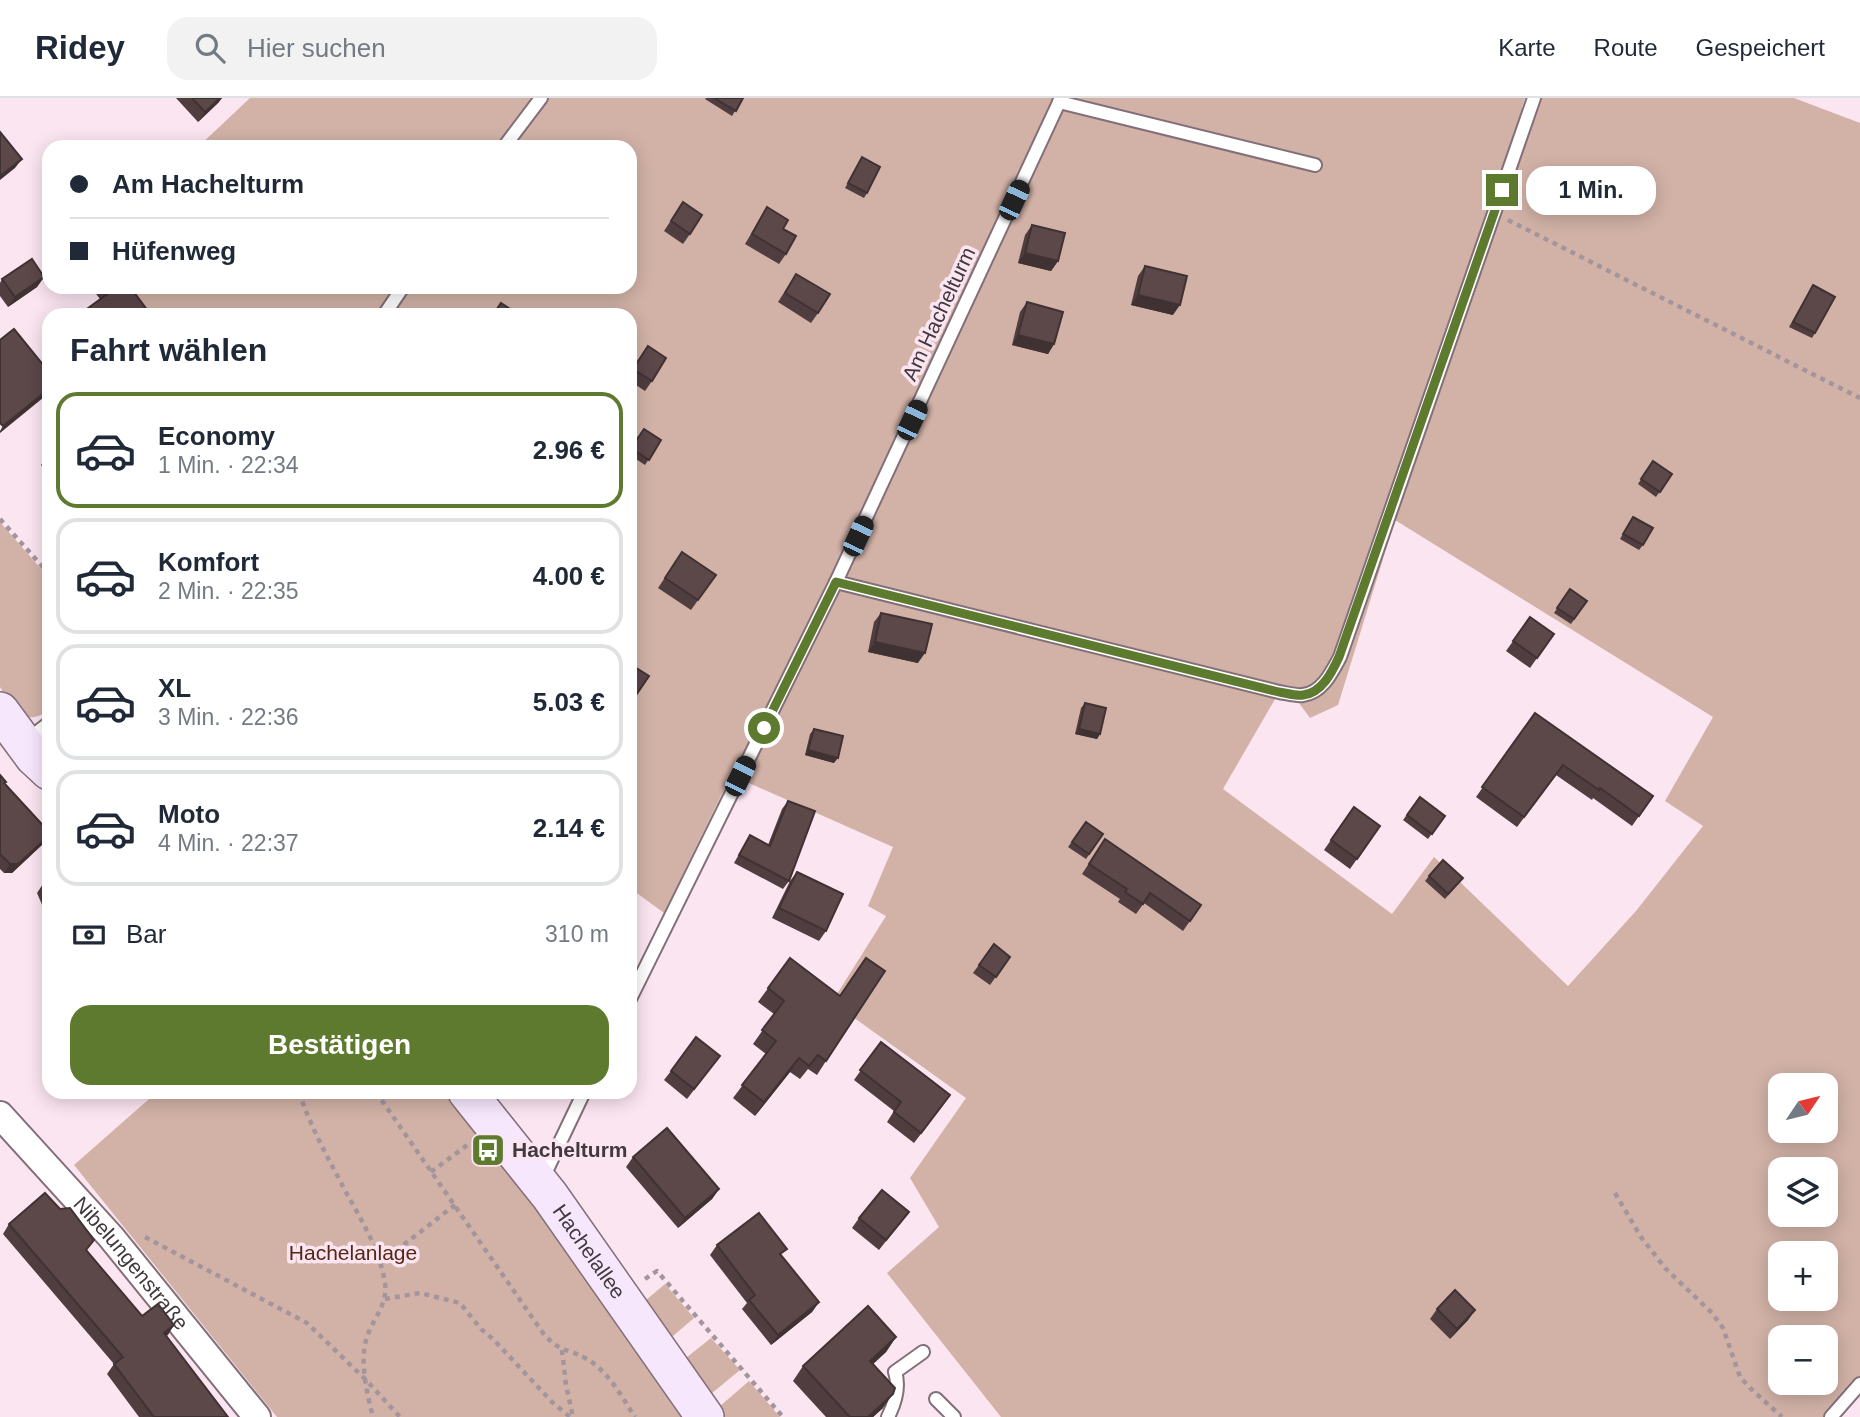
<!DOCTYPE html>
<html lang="de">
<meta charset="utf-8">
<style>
:root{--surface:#fff;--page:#f2f2f3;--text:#1f2937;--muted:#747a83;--line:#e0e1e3;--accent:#5d7a2f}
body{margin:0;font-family:Arial,sans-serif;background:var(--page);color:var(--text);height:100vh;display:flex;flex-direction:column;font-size:26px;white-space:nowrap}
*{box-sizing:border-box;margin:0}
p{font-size:23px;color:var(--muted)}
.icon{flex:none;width:38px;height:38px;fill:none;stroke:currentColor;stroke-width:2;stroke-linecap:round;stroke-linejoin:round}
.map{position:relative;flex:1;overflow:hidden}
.panel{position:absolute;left:42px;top:210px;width:595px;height:791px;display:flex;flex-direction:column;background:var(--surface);border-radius:21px;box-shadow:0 4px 18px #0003}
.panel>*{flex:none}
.guide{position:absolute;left:42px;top:42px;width:595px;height:154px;border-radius:21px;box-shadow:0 4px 18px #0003;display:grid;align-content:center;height:154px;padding:0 28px;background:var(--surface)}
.needle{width:46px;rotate:55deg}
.controls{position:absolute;left:1768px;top:975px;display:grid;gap:14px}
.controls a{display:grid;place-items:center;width:70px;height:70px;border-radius:14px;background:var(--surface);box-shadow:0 4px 18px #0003;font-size:35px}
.end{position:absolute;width:32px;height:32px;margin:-16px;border:9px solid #5d7a2f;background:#fff;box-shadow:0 0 0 4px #fff}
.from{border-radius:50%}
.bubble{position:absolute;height:49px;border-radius:21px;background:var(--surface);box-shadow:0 4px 18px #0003;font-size:23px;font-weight:700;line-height:49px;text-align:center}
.car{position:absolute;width:21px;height:42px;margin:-21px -10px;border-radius:9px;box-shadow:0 0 5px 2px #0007;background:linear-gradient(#222 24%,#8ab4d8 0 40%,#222 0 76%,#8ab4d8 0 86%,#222 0)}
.guide b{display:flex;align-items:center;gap:24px;height:66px;font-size:26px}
.guide b+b{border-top:2px solid var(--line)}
.guide i{width:18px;height:18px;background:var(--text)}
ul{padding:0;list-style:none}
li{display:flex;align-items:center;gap:21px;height:116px;margin:0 14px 10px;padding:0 14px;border:4px solid var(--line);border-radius:21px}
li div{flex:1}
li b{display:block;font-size:26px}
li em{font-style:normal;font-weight:700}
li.on{border-color:var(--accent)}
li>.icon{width:63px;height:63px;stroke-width:1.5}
h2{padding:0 28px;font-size:32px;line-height:84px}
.pay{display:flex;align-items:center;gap:18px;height:77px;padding:0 28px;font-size:26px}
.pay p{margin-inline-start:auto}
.primary-button{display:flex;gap:14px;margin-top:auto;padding:14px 28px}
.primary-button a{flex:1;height:80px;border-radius:21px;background:var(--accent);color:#fff;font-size:28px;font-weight:700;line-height:80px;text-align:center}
header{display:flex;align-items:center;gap:42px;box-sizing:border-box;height:98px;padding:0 35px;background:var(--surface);border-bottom:2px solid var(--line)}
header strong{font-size:33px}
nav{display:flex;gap:38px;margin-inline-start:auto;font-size:24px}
.search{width:490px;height:63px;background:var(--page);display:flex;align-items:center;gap:18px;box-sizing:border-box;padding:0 24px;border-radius:21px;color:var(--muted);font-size:26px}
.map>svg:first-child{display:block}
</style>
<header>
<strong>Ridey</strong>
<div class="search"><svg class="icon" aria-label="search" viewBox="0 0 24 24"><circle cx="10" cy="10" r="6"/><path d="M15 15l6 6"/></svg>Hier suchen</div>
<nav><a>Karte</a><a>Route</a><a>Gespeichert</a></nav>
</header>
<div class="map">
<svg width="1860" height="1319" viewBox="0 0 1860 1319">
<rect width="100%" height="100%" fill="#fbe5f1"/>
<g fill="#d2b2a7" fill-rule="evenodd">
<path d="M250,0h1275l-3,9 12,5 6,-14h254l66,25v1257l-31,37h-828l-114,-144 52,-46 -29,-49 56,-80 -134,-96 54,-86 -18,-10 25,-59 -162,-72 -67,138 -34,-25v-573h-492l-23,-28h515v-140h-432zM1395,422l318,197 -48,84 38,25 -67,85 -68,75 -134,-129 -42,57 -169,-125 55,-95 18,5 14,19 28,-13zM1780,987h45v45h-45zM1780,1071h45v45h-45zM1780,1155h45v45h-45zM1780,1239h45v45h-45z"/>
<path d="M0,424l49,56v108l-7,6 7,10v8c-25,19 -37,-3 -49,-23z"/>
<polygon points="157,994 450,994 550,1116 693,1319 277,1319 74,1067"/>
<polygon points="665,1186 694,1220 673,1238 665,1237 644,1207 646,1202"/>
<polygon points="711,1240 740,1272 711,1296 686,1260"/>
<polygon points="749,1283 780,1319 721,1319 719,1309"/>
</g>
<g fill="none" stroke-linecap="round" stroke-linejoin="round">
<g stroke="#826f79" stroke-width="16">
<g id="lane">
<polyline points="1059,4 1315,67"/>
<polyline points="504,49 541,0"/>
<polyline points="384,217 403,189"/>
<path d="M836,484l443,110c7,1 17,4 24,3 19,-2 29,-23 37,-38l194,-559"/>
<polyline points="26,643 49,625"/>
<polyline points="630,901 836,484 1061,0"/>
<polyline points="542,1082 584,994"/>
<polyline points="936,1301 954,1319"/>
<path d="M888,1319c7,-14 12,-30 7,-45l28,-20"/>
<polyline points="1831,1319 1860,1286"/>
</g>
</g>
<g stroke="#826f79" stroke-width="30">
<g id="street">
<path id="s1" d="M0,1017l111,122 146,180"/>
</g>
</g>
<g stroke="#826f79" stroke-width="40">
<g id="secondary">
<polyline points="0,613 34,659 49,673"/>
<path id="s2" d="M467,994l83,104 155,221"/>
</g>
</g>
<g stroke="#a4959d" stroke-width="4.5" stroke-dasharray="5 5" stroke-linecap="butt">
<polyline points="1508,122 1860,300"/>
<polyline points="0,421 49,476"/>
<path d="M299,994c12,36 30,68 48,102 15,27 33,57 38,89 3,22 -12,35 -18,54 -8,24 0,56 6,80"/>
<path d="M376,994l167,241c17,20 22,14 42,25 23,12 36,38 50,59"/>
<polyline points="431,1074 470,1045"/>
<polyline points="1615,1095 1641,1139 1665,1170 1712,1215 1723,1230 1740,1279 1750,1290 1782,1319"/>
<polyline points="145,1139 307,1225 366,1282 400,1319"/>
<polyline points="380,1165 455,1107"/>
<polyline points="645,1181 657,1173 783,1319"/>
<polyline points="385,1201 420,1195 460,1205 481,1231 494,1242 552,1304 570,1319"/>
<polyline points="562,1252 566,1287 573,1319"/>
</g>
<use href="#lane" stroke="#fff" stroke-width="12"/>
<use href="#street" stroke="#fff" stroke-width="26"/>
<use href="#secondary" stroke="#f7e7fd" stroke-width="37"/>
</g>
<g fill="#4f3d3f">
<polygon points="176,0 222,0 218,5 198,24"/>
<polygon points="706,0 743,0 732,18 705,1"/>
<polygon points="862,59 867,95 864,100 845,90"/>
<polygon points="683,104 690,136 683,146 664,133"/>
<polygon points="767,109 783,131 786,156 779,166 745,146"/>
<polygon points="1032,127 1058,163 1051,173 1018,165 1025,137"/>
<polygon points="1145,168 1173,217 1131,207 1138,178"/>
<polygon points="796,176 818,215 811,225 778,204"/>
<polygon points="44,179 37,189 8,209 0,198 0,185 2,181"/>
<polygon points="1813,187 1815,235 1812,240 1789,229"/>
<polygon points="95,189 130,189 151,217 83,217 87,211 100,201 93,192"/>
<polygon points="1027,204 1054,246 1048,256 1012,247 1020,214"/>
<polygon points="648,248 652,283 645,293 630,283 630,275"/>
<polygon points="644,331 661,342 645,367 630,357 630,351"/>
<polygon points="49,356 49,377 41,367"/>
<polygon points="1653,363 1672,376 1656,399 1638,386"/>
<polygon points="1633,419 1643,447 1639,452 1620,441"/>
<polygon points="682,454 716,477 691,512 658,490"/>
<polygon points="1570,491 1587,503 1571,526 1554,515"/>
<polygon points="881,515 918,565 868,554 874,524"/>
<polygon points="1530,519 1554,536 1530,570 1506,553"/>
<polygon points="630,566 649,578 630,606"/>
<polygon points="1085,605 1100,636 1097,641 1075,636 1081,610"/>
<polygon points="1535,615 1653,698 1632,728 1593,700 1592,702 1556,677 1517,729 1476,699"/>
<polygon points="814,631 834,665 805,657 810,636"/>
<polygon points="0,677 5,686 49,734 49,738 44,745 12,775 4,775 0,771"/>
<polygon points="1420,699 1445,718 1428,741 1403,722"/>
<polygon points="788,703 789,783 783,791 734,765 750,737 768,747 782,711"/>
<polygon points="1354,709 1380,728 1350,771 1324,752"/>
<polygon points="1086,724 1103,736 1086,761 1068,749"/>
<polygon points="1105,741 1201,807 1183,833 1144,805 1136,816 1118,804 1120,801 1082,776"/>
<polygon points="797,774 826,833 819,843 772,820 790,783"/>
<polygon points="1429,778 1463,780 1445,801 1425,783"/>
<polygon points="49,779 49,823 37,795 47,780"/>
<polygon points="994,846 1010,859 990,887 973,875"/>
<polygon points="790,860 826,963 817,977 808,971 800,981 790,974 755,1018 733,1000 766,956 753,946 774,916 758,904"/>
<polygon points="881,944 943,1007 914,1045 887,1024 894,1013 854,982"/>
<polygon points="720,958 687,1001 664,982 671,973"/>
<polygon points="633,1059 719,1091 712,1101 678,1130 626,1069"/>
<polygon points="909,1114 879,1152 852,1130 859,1120"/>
<polygon points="9,1126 86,1153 142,1218 174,1227 166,1238 228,1319 139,1319 107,1276 114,1266 3,1136"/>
<polygon points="717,1147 782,1158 819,1204 812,1214 771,1247 742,1211 747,1205 710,1157"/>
<polygon points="1437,1211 1475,1212 1468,1222 1450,1241 1430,1221"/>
<polygon points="896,1239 886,1254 873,1266 883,1310 873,1319 826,1319 793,1283 803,1268"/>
</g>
<g fill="#403233">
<polygon points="220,0 222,0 218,5 198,24 205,14"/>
<polygon points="22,61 15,70 0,82 0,78"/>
<polygon points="1025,155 1058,163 1051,173 1018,165"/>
<polygon points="44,179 37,189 8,209 15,199"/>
<polygon points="1138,197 1180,207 1173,217 1131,207"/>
<polygon points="1018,237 1054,246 1048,256 1012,247"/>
<polygon points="49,291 49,295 0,335 0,333 3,328"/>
<polygon points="875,544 925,555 918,565 868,554"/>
<polygon points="1079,631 1100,636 1097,641 1075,636"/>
<polygon points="808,652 838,660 834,665 805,657"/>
<polygon points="49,738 44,745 12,775 4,775 10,766"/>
<polygon points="799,960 790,974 755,1018 764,1004"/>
<polygon points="719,1091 712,1101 678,1130 685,1120"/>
<polygon points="819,1204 812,1214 771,1247 778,1237"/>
<polygon points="1475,1212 1468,1222 1450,1241 1457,1231"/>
<polygon points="174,1227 168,1237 157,1245 164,1235"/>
<polygon points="896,1239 886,1254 860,1278 870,1263"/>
<polygon points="893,1296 883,1310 873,1319 868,1319"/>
</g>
<g fill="#5c4749" stroke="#403233" stroke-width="2">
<polygon points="192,0 220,0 205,14"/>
<polygon points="714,0 743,0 736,13"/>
<polygon points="0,34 22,61 0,78"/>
<polygon points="862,59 880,69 867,95 848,85"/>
<polygon points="683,104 702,117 690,136 671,123"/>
<polygon points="767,109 788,122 783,131 796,138 786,156 752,136"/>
<polygon points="1032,127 1065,135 1058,163 1025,155"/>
<polygon points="32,161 44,179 15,199 2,181"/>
<polygon points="1145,168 1187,178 1180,207 1138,197"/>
<polygon points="796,176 830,196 818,215 785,195"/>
<polygon points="1813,187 1835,199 1815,235 1793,224"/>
<polygon points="106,189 130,189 151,217 128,217 123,211 115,217 92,217 87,211 110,194"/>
<polygon points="1027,204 1063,214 1054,246 1018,237"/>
<polygon points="501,205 519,217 493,217"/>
<polygon points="14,231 49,274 49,291 3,328 0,325 0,242"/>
<polygon points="648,248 666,260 652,283 633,271"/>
<polygon points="644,331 661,342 649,362 631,350"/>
<polygon points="1653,363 1672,376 1660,394 1641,381"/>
<polygon points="1633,419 1653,430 1643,447 1623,436"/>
<polygon points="682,454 716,477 698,502 665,480"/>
<polygon points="1570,491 1587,503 1574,521 1557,510"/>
<polygon points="881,515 932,526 925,555 875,544"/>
<polygon points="1530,519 1554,536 1537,560 1513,543"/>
<polygon points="630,566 649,578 634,600 630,597"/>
<polygon points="1085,605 1106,610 1100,636 1079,631"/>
<polygon points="1535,615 1653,698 1639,718 1600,690 1599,692 1563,667 1524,719 1482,689"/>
<polygon points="814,631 843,638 838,660 808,652"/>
<polygon points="0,677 6,684 4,685 49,734 49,738 18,766 10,766 1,757 0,757"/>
<polygon points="1420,699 1445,718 1432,736 1407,717"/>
<polygon points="788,703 815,713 789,783 739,757 750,737 770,748"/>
<polygon points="1354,709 1380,728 1357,761 1331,742"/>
<polygon points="1086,724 1103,736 1089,756 1072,744"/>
<polygon points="1105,741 1201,807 1190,823 1150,795 1143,806 1125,794 1127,791 1089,766"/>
<polygon points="1443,762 1463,780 1448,796 1429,778"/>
<polygon points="797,774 843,796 826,833 779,810"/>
<polygon points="994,846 1010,859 996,879 979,867"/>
<polygon points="790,860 840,898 866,860 885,873 826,963 818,957 809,968 799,960 764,1004 742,987 776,943 762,932 784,903 768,890"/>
<polygon points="696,939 720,958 694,991 671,973"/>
<polygon points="881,944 950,997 921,1035 894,1014 901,1004 860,972"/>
<polygon points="667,1030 719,1091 685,1120 633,1059"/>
<polygon points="882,1092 909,1114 886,1142 859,1120"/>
<polygon points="45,1095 60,1111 70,1110 94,1142 86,1152 142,1218 158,1206 174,1227 164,1235 228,1319 154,1319 114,1266 123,1259 9,1126"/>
<polygon points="759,1115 787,1151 780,1156 819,1204 778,1237 749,1202 755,1197 717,1147"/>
<polygon points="1455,1192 1475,1212 1457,1231 1437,1211"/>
<polygon points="868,1208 896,1239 870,1263 895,1290 893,1296 868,1319 850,1319 803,1268"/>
</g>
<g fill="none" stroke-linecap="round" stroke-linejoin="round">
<path stroke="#5d7a2f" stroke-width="9" d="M764,630l72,-146 443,110c7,1 17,4 24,3 19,-2 29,-23 36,-38l163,-467"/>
</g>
<defs>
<g id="bus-square" transform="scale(1.75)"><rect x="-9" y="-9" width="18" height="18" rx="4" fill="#5d7a2f" stroke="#fbe5f1"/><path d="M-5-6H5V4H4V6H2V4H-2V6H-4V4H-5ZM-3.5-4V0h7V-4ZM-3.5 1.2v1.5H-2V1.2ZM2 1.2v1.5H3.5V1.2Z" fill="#fff"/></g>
</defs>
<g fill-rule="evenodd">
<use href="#bus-square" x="488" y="1052"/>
</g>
<g text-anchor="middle" stroke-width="7" stroke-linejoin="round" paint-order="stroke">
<g font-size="21" fill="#41393d" stroke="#fbe5f1">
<text transform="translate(939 216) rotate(-65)" y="7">Am Hachelturm</text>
<text dy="7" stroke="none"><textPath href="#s2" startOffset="201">Hachelallee</textPath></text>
<text dy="7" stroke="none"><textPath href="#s1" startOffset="198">Nibelungenstraße</textPath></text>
</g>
<g font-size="21" font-weight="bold" fill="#41393d" stroke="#fbe5f1" text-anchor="start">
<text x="512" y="1059">Hachelturm</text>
</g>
<g font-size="21" fill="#562714" stroke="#fbe5f1">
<text x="353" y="1162">Hachelanlage</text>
</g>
</g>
</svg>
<div class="controls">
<a><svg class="needle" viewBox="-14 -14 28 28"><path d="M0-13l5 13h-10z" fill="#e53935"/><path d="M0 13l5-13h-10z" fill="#747a83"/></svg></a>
<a><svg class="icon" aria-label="layers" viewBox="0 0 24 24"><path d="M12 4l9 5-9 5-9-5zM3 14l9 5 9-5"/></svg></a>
<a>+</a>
<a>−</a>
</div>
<i class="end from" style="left:764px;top:630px"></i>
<i class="end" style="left:1502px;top:92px"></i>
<div class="bubble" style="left:1526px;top:68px;width:130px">1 Min.</div>
<i class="car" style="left:1014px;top:102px;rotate:25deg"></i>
<i class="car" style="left:912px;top:322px;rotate:25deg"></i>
<i class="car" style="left:858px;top:438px;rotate:25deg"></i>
<i class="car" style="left:740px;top:678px;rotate:26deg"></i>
<div class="guide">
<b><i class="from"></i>Am Hachelturm</b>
<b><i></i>Hüfenweg</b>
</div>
<section class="panel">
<h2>Fahrt wählen</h2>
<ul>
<li class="on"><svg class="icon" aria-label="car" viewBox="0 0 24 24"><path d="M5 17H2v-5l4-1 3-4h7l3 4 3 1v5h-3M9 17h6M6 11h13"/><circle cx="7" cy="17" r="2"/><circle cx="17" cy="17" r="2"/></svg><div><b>Economy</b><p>1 Min. · 22:34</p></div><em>2.96 €</em></li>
<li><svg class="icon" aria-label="car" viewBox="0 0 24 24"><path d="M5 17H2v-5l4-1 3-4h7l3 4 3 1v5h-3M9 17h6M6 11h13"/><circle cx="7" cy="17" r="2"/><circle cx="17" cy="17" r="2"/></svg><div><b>Komfort</b><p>2 Min. · 22:35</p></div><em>4.00 €</em></li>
<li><svg class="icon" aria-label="car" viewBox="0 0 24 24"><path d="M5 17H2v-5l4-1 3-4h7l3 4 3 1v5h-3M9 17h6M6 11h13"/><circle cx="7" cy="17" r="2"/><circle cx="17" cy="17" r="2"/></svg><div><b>XL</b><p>3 Min. · 22:36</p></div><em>5.03 €</em></li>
<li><svg class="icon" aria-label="car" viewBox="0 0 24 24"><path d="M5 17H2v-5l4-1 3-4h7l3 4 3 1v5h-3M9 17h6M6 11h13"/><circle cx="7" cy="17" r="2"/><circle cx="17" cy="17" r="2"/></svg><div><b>Moto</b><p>4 Min. · 22:37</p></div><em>2.14 €</em></li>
</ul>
<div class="pay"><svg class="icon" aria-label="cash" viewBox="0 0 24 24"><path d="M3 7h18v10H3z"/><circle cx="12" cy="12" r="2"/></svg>Bar<p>310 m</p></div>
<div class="primary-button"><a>Bestätigen</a></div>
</section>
</div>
